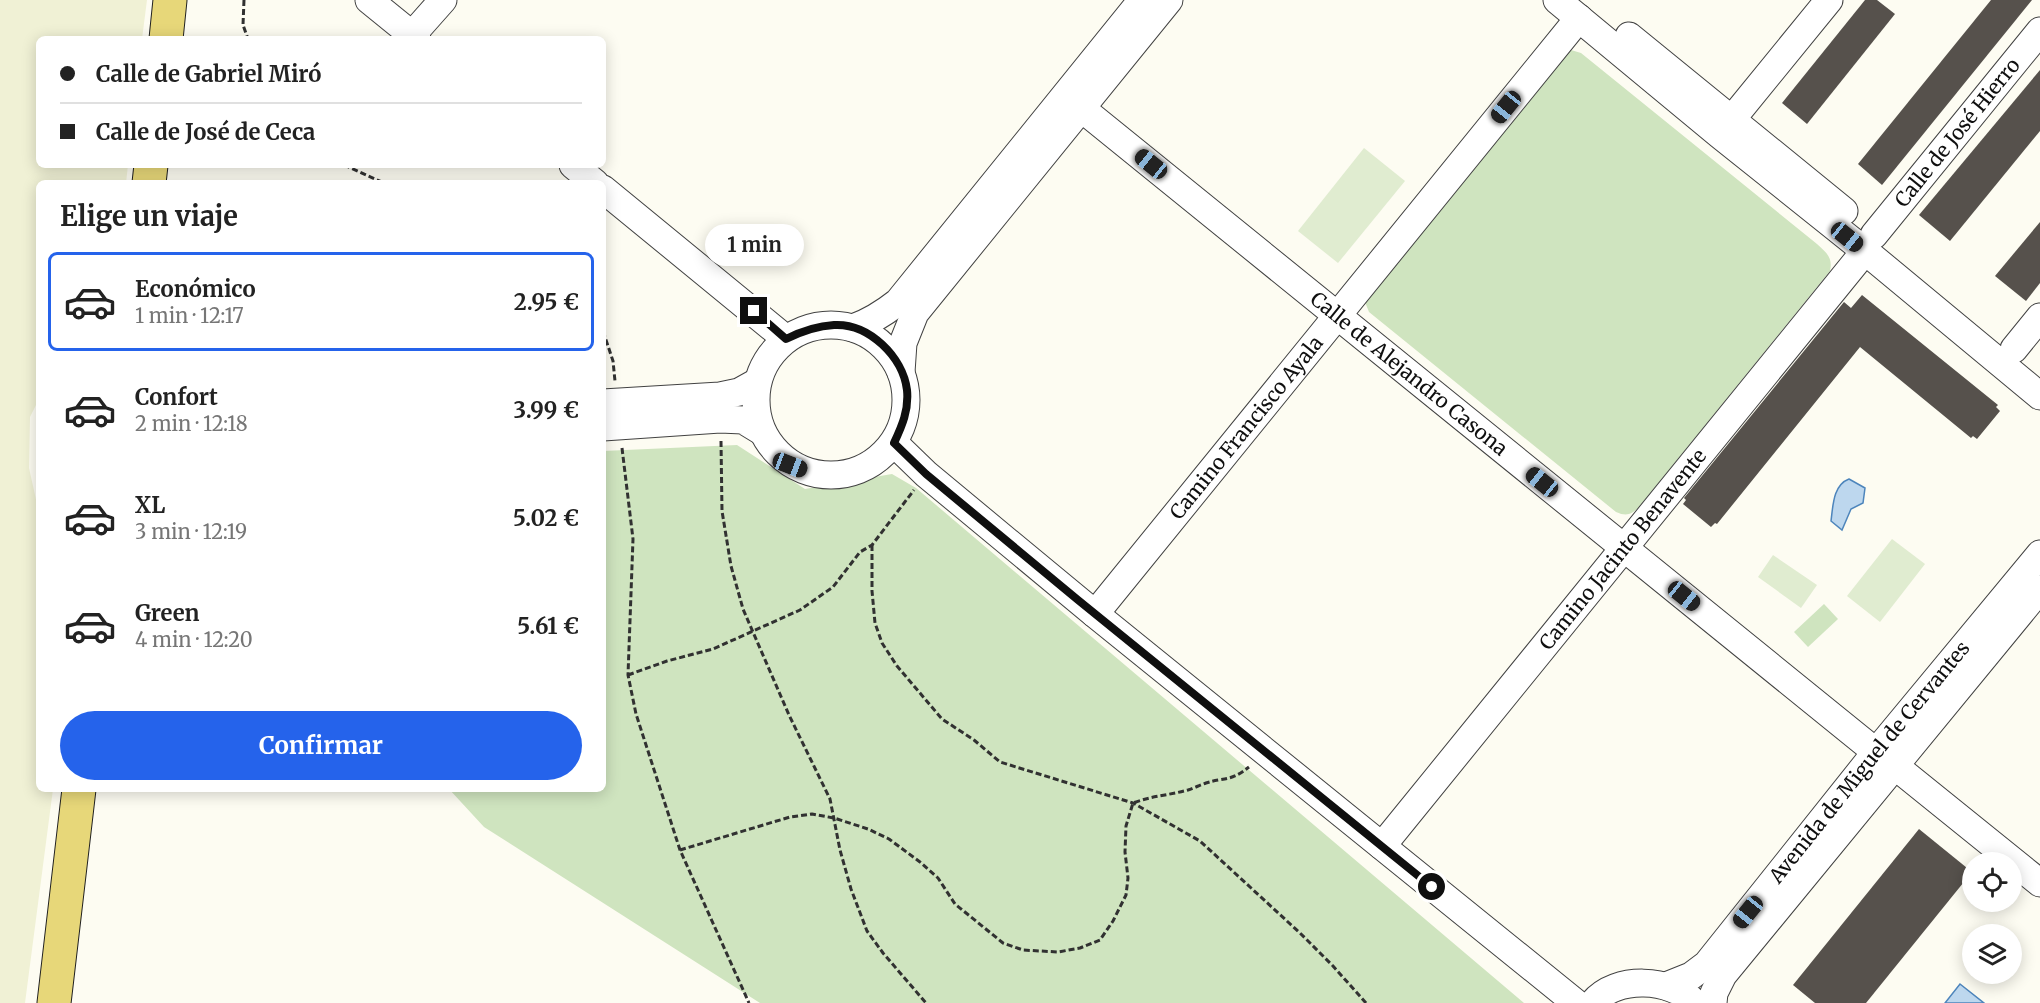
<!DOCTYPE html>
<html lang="es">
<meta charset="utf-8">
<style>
:root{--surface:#fff;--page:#f2f2f2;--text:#222;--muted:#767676;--line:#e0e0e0;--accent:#2563eb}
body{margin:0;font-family:Merriweather,serif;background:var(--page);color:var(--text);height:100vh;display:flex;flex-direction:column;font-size:22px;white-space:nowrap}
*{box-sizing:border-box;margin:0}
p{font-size:20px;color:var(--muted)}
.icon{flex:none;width:33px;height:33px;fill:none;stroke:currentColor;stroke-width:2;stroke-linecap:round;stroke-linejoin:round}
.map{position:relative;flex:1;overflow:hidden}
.panel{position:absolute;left:36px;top:180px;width:570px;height:612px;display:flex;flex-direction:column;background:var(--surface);border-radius:9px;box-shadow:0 3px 15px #0003}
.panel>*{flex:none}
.top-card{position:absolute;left:36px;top:36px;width:570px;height:132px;border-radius:9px;box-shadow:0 3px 15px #0003;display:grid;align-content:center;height:132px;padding:0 24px;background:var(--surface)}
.buttons{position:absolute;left:1962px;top:852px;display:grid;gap:12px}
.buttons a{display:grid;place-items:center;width:60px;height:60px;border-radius:50%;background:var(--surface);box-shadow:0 3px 15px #0003;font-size:30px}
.end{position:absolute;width:27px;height:27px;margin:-14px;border:8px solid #0f0f0f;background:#fff;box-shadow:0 0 0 3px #fff}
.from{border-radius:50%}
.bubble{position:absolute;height:42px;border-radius:21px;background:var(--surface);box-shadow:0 3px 15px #0003;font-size:20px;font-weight:700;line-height:42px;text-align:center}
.car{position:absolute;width:18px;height:36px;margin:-18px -9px;border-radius:8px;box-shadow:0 0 4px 2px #0007;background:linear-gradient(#222 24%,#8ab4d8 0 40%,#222 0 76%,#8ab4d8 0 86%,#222 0)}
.top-card b{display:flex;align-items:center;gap:21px;height:57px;font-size:22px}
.top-card b+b{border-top:2px solid var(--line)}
.top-card i{width:15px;height:15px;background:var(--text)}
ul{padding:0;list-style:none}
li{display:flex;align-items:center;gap:18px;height:99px;margin:0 12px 9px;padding:0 12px;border:3px solid transparent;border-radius:9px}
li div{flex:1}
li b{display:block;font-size:22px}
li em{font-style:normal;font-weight:700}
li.active{border-color:var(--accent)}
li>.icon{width:54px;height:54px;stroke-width:1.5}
h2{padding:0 24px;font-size:27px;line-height:72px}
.button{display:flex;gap:12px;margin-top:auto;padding:12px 24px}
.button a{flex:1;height:69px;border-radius:36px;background:var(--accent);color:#fff;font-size:24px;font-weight:700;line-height:69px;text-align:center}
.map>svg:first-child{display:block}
</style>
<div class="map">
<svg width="2040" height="1003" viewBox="0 0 2040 1003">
<rect width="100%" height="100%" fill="#fdfcf2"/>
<polygon fill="#f0f1d5" points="0,0 147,0 142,39 39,39 39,165 128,165 126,183 39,183 39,399 30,417 29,468 39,513 39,789 53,789 25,1003 0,1003"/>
<g fill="#cfe4bf">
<path d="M1571,50l10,3 236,191c10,9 16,14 13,27l-191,236c-7,7 -12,10 -23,5l-247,-200 -4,-10 199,-249z"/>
<polygon points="737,445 805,489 892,474 916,488 1524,1003 760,1003 484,827 449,789 603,789 603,451"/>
<polygon points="1824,604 1838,619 1808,647 1794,632"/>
</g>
<g fill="#e0ecd0">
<polygon points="1364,148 1405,181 1338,263 1298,231"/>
<polygon points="1892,539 1925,564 1880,622 1847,596"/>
<polygon points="1773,555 1817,585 1801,608 1758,577"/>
</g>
<g fill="#bdd7ee" stroke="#4d85bc" stroke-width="1.5">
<path d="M1849,479l16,9 -2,15 -12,6 -9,21 -11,-9c2,-15 2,-36 18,-42z"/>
<polygon points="1960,984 1984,1003 1945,1003"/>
</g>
<g fill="#56514c">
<polygon points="1865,0 1877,0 1895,14 1807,124 1782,103"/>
<polygon points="1991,0 2032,0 1882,185 1858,164"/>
<polygon points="2040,70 2040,131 1950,241 1919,215"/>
<polygon points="2040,222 2040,283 2026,301 1995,276"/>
<polygon points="1862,295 1998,405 1996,407 2000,411 1977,439 1973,436 1971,438 1860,347 1717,524 1715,523 1711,527 1683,504 1686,500 1684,498 1844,302 1851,308"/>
<polygon points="1919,829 1972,872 1866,1003 1815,1003 1793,985"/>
</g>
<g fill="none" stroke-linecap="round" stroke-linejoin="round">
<g stroke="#424242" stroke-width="29">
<g id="minor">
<polyline points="369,0 417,39"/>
<polyline points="1557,0 1720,135 1865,251 2040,396"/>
<polyline points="412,35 443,0"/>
<polyline points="1629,36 1844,211"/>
<path id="s1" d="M1081,108l795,644"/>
<polyline points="1732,119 1829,0"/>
<polyline points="573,165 595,183"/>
<polyline points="603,189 786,339"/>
<path id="s2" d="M1874,235l166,-204"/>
<circle cx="831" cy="400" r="75"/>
<path d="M853,328c17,-6 31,-15 45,-26l244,-302"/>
<polyline points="2014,349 2040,317"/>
<polyline points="901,372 903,343 915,313 1169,0"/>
<polyline points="603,403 720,396 739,392 757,382"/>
<polyline points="603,427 720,419 743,420 761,431"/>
<polyline points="894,443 926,474 1095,614 1576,1003"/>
<path id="s3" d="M1095,614l484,-596"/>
<polyline points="1895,766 2040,883"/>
<path id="s4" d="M1382,846l483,-595"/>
<path id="s5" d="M1666,986l25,-10 16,-12 169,-212 164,-198"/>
<path d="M1593,1003c23,-28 78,-25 102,0"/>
<polyline points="1713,1003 1714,993 1723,975 2040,589"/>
</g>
</g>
<g stroke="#202020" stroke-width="35">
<g id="major">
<polyline points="166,39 170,0"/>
<polyline points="149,183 151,165"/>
<polyline points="54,1003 79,789"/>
</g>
</g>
<g stroke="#313131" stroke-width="3" stroke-dasharray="6 3" stroke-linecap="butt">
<polyline points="244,0 243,25 248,39"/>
<polyline points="344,165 384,183"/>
<polyline points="603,331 613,361 615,381"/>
<polyline points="721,441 722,511 731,566 743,609 789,715 830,799 840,850 851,889 867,931 883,953 926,1003"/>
<polyline points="622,448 633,539 628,675 636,714 680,850 749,1003"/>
<polyline points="872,545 872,591 875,623 882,643 897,666 942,719 974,740 1000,762 1133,803 1200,841 1300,933 1333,966 1366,1003"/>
<polyline points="628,675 667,661 713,649 800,610 833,587 860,552 872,545 914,490"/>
<path d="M680,850l110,-33 22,-3 22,4 34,11 21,10 31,23 18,16 17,26 48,39 20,7 35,2 22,-4 20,-8 13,-19 13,-26 2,-17 -3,-26 1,-26 7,-23c18,-7 37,-8 55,-13 6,-2 12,-5 18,-7 19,-6 24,-1 43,-16"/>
</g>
<use href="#minor" stroke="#fff" stroke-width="27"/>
<use href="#major" stroke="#e7d779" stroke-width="33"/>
</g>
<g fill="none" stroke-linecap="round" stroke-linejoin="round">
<path stroke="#0f0f0f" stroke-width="8" d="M754,311l32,28c16,-8 30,-13 48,-14 35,-2 69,32 73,65 2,20 -5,36 -13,53l32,31 152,126 354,287"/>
</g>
<g text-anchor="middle" stroke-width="6" stroke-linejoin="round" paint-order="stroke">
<g font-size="20" fill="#0f0f0f" stroke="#fff">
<text dy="7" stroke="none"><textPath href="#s2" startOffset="132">Calle de José Hierro</textPath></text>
<text dy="7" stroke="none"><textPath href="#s1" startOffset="422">Calle de Alejandro Casona</textPath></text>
<text dy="7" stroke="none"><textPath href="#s3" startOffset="240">Camino Francisco Ayala</textPath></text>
<text dy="7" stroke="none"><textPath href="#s4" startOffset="382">Camino Jacinto Benavente</textPath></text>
<text dy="7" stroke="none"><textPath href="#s5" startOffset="306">Avenida de Miguel de Cervantes</textPath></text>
</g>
</g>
</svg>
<div class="buttons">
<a><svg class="icon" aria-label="locate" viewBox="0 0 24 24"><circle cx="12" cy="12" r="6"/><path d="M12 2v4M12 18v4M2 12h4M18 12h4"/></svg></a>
<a><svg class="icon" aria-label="layers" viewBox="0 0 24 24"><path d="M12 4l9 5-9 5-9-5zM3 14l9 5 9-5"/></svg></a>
</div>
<i class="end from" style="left:1432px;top:887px"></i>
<i class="end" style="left:754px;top:311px"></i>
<div class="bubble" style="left:705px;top:224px;width:99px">1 min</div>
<i class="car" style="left:1506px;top:107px;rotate:219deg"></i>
<i class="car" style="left:1151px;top:164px;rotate:309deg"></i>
<i class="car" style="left:1847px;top:237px;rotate:129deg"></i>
<i class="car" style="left:790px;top:465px;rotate:111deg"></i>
<i class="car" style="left:1542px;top:482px;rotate:309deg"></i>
<i class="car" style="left:1684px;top:596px;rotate:129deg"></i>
<i class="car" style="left:1748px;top:912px;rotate:219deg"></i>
<div class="top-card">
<b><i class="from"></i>Calle de Gabriel Miró</b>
<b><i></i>Calle de José de Ceca</b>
</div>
<section class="panel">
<h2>Elige un viaje</h2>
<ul>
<li class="active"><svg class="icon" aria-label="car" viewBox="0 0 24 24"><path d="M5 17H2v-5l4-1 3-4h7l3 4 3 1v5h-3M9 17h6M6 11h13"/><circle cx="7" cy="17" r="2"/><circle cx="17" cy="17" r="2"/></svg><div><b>Económico</b><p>1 min · 12:17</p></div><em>2.95 €</em></li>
<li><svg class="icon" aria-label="car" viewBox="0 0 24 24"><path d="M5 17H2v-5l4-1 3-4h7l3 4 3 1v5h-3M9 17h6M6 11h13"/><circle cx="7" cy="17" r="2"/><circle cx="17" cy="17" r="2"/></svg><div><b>Confort</b><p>2 min · 12:18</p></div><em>3.99 €</em></li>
<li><svg class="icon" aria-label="car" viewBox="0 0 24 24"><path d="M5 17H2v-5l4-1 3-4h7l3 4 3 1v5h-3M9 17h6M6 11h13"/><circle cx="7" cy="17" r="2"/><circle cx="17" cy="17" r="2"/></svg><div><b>XL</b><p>3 min · 12:19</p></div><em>5.02 €</em></li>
<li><svg class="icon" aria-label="car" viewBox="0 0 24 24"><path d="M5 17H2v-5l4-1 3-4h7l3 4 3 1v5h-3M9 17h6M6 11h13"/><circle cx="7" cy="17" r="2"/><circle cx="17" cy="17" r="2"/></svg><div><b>Green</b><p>4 min · 12:20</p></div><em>5.61 €</em></li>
</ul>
<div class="button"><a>Confirmar</a></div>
</section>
</div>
